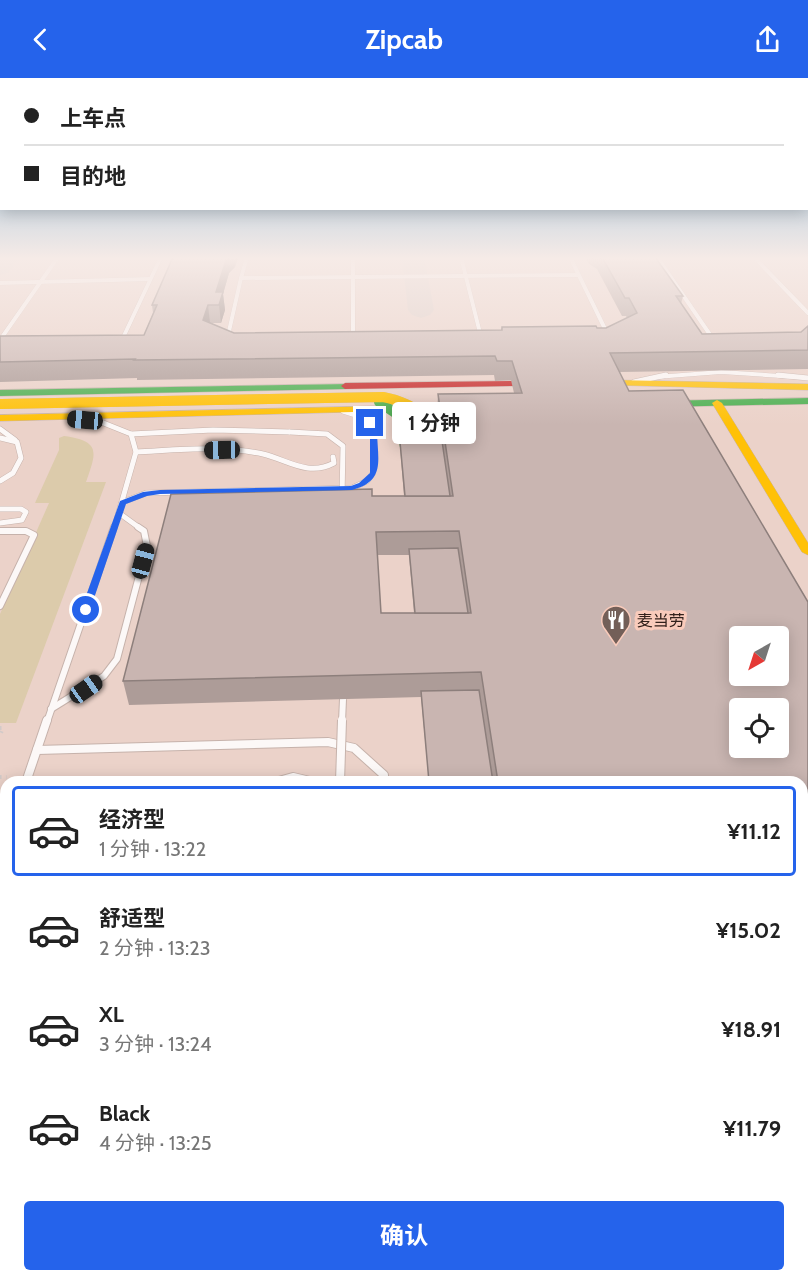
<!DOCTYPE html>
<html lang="zh">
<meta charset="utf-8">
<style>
:root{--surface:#fff;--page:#f6f6f6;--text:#222;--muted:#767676;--line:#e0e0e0;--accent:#2563eb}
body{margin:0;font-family:Cabin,"Noto Sans SC",sans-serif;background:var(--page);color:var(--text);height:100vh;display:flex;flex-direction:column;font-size:22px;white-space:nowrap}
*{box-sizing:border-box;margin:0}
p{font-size:20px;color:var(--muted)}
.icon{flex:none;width:33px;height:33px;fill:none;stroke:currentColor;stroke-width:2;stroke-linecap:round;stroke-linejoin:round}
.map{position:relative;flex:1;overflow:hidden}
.sheet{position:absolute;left:0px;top:698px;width:808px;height:506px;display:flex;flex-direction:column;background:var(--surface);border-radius:18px 18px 0 0;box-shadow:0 3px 15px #0003}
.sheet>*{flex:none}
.guide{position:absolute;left:0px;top:0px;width:808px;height:132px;box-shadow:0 3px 15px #0003;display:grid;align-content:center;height:132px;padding:0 24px;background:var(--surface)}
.needle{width:39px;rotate:219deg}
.tools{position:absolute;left:729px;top:548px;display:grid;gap:12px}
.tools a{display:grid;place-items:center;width:60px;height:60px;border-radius:6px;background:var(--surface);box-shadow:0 3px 15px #0003;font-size:30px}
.end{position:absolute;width:27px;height:27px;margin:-14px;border:8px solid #2563eb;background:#fff;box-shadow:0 0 0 3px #fff}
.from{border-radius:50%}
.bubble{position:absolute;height:42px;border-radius:6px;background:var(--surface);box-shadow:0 3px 15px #0003;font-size:20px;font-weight:700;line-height:42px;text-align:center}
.car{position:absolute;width:18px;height:36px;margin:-18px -9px;border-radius:8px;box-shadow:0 0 4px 2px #0007;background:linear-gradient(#222 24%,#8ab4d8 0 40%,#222 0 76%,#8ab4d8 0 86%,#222 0)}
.guide b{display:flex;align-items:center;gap:21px;height:57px;font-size:22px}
.guide b+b{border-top:2px solid var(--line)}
.guide i{width:15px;height:15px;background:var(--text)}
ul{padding:10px 0 0;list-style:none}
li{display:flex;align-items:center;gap:18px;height:90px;margin:0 12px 9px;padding:0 12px;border:3px solid transparent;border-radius:6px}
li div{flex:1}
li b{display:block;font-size:22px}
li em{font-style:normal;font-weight:700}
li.selected{border-color:var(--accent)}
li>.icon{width:54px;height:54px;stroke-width:1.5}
.action{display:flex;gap:12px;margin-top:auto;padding:12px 24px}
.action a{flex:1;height:69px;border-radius:6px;background:var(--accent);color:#fff;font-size:24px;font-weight:700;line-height:69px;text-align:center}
header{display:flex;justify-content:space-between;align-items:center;height:78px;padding:0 24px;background:var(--accent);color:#fff;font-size:27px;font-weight:700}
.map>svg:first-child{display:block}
</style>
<header><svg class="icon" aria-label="back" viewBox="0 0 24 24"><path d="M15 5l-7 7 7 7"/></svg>Zipcab<svg class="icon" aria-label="share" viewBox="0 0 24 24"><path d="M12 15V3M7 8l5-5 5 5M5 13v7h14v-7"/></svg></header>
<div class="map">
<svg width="808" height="1202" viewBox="0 0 808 1202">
<rect width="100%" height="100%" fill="#ebd2c9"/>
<path fill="#dccbab" d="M64,358c38,5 32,17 22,46h20l-90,241h-16v-109l49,-111h-14l24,-53v-12z"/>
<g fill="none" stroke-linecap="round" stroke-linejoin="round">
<g fill="#ddcdc7" fill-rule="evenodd">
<polygon points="0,179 20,179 8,195 0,197"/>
<polygon points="402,179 424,179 434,232 430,237 421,240 412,237 408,232"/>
</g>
<g stroke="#c6b2ab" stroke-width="4.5">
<g id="lane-far4">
<polyline points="247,179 241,200 578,197"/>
<polyline points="353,179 353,261"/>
<polyline points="461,179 481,259"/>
<polyline points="570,179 608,257"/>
<polyline points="657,179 713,261"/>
<polyline points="754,179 808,235"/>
<polyline points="0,205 150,201"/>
<polyline points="0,262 58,179"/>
<polyline points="227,262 241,200"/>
<polyline points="121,264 161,179"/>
<polyline points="656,299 721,294 796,299"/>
</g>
</g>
<g stroke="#c6b2ab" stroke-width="6">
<g id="lane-far3">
<polyline points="778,297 808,300"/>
<polyline points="634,304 666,297"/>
<polyline points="82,342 101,344 131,356 136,374 114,451"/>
<polyline points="0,351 15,362"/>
<polyline points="131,356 213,352 290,354"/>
<polyline points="0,360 17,364 21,380 13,395 0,403"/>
<path d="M136,374c42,-2 85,-7 127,2 25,6 45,23 71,9l-1,-6"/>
<polyline points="123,424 146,415 352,410 367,403 373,395 374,351 362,339 343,333"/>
<polyline points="0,431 21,431 26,434 22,442 0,445"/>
<polyline points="119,435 141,451"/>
</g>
</g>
<g stroke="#c6b2ab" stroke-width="8">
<g id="lane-far2">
<polyline points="0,453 26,453 34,457 0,528"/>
<polyline points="51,631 104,598 117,581 147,468 144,453 138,449"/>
<polyline points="47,644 114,449"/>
</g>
</g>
<g stroke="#c6b2ab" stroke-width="10">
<g id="lane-far1">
<polyline points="37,672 328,664 354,670 384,697 384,704"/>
<polyline points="26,704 47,642"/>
<polyline points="275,704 293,699 314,704"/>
<polyline points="0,778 6,762"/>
<polyline points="0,798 6,798"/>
<polyline points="0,835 6,835"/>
</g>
</g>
<g stroke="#c6b2ab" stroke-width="12">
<g id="lane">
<polyline points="0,950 6,950"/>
<polyline points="0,1198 70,1197"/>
</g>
</g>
<g stroke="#c6b2ab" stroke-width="1">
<g id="fast">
<polygon points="348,306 349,308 345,311 0,318 0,312"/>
<polygon points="808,320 808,326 657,329 652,326 657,323"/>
<polygon points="520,1197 543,1197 541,1202 518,1202"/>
</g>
</g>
<g stroke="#c6b2ab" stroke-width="1">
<g id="slow">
<polygon points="612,302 808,306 808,312 609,307 609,303"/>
<polygon points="717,322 722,325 808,465 808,477 802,474 712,325"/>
<polygon points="468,326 471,327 471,331 0,343 0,337"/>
<rect x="0" y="873" width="6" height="16"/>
<polygon points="588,1197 612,1197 610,1202 586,1202"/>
<polygon points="640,1197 663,1197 661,1202 638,1202"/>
</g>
</g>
<g stroke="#c6b2ab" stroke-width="1">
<g id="jam">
<polygon points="512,303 516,306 515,308 345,311 341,308 345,305"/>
<polygon points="136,1197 163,1197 161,1202 134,1202"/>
</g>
</g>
<g stroke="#d2cac8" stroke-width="4" stroke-dasharray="1.5 5" stroke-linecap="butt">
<polyline points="0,650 3,650 0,657"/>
<polyline points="0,699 7,699"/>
</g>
<use href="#lane-far4" stroke="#fcf8f7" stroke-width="4"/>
<use href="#lane-far3" stroke="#fcf8f7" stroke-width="5"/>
<use href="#lane-far2" stroke="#fcf8f7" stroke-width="6"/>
<use href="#lane-far1" stroke="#fcf8f7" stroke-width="8"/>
<use href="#lane" stroke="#fcf8f7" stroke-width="10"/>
<use href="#fast" fill="#4caf50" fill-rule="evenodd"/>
<use href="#slow" fill="#ffc107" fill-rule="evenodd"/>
<use href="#jam" fill="#c62828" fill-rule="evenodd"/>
<g stroke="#c6b2ab" stroke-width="6" stroke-linecap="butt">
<polyline id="lane-bridge-far2" points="290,354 327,356 343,368 342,420"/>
</g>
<g stroke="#c6b2ab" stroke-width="8" stroke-linecap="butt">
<polyline id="lane-bridge-far1" points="342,644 343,621"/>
</g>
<g stroke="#c6b2ab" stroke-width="10" stroke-linecap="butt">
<polyline id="lane-bridge" points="340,704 342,642"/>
</g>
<g stroke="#c6b2ab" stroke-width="10" stroke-linecap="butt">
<polyline id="fast-bridge" points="379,324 400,338 405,369"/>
</g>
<g stroke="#c6b2ab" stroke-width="10" stroke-linecap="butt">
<path id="slow-bridge-far1" d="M1,326l382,-7c34,7 43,16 47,50"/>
</g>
<g stroke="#c6b2ab" stroke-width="22" stroke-linecap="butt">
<polyline id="slow-bridge" points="449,1202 452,1197"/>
</g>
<use href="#lane-bridge-far2" stroke="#fcf8f7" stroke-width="5"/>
<use href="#lane-bridge-far1" stroke="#fcf8f7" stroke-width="6"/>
<use href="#lane-bridge" stroke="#fcf8f7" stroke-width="8"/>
<use href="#fast-bridge" stroke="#4caf50" stroke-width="10"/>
<use href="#slow-bridge-far1" stroke="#ffc107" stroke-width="10"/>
<use href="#slow-bridge" stroke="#ffc107" stroke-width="20"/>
</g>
<g fill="#ad9c98" fill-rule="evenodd">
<path d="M171,179h67l-3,10 -6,6 -6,21 2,16 -4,13h-11l24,10 267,-3 1,-3 104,1 21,-10 -1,-2h-4l-25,-47 -9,-6 -3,-6h70l28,39 -2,8 21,30 99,-2 7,-6v43l-189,3 10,19 179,211v678h-18l-1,-5h13v-493h-373l-8,-85 -292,8 -6,-24 249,-185h32l-4,-49 41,-6 -4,-27 1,-20 76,-1 -3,-13 -16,1 -1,-6 -357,5v-2l-137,4v-46l144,-1 9,-22 -1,-8 20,-46zM377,477h32l5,58h-33z"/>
<polygon points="711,1197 777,1197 776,1202 709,1202"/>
</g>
<g fill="#8d7f7c">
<polygon points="227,179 238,179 235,189 229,195 223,216 225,232 221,245 219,227 216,214"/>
<polygon points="208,227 210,245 203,242"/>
</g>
<g fill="#c9b5b1" stroke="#8d7f7c" stroke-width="1.5" fill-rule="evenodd">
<path d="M173,179h54l-11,35h7l-4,13h-11l-5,15 31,13 268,-3v-3l94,-1 1,2h9l31,-15 -8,-15h-4l-23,-41h53l28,39h-7l26,38 99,-2 7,-6v24l-198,3 19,38 54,-1 125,212v662h-3l-3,-9v-473h-304l-17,-110 -358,9 48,-187 201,-5v7h81l-15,-102 84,-1 -10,-32h-15l-2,-5 -361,4 1,-1 -135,3v-26l144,-1 13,-30h-5zM459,453l12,82h-90l-5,-81zM740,558h38v39h-38zM740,630h38v39h-38z"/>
<polygon points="442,363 450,418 405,418 400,364"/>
<polygon points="458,470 468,535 415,535 409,471"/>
<polygon points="479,612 493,704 429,704 421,613"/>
<polygon points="715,1197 777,1197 776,1202 713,1202"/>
</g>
<linearGradient id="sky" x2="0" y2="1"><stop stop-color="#74aed4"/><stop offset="0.52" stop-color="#f6ebe7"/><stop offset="1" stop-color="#f6ebe7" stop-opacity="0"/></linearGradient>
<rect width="808" height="347" fill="url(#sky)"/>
<path fill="#2563eb" d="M370,343l7,8c0,30 10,52 -25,61l-192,4 -13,2 -21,8 -36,106 -4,2 -5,-2 39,-109 23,-9 17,-2 191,-4 8,-3 11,-10v-44l-4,-6z"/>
<defs>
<g id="restaurant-pin" transform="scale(1.5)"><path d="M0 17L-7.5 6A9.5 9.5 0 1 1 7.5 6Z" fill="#735f58" stroke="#f9cbbb"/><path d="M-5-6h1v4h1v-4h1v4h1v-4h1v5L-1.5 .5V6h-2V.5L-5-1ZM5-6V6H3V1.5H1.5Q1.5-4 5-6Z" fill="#fff"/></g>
</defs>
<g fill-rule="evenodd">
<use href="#restaurant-pin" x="616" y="542"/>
</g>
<g text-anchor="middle" stroke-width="6" stroke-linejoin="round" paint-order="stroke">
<g font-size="16" fill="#32211b" stroke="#f9cbbb" text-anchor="start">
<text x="637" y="548">麦当劳</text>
</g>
</g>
</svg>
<div class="tools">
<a><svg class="needle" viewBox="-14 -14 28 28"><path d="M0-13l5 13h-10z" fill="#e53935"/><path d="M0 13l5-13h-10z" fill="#767676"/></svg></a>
<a><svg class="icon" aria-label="locate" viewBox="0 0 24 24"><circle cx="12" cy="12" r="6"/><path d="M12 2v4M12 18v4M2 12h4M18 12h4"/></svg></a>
</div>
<i class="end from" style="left:86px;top:532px"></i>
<i class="end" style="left:370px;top:345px"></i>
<div class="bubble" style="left:392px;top:324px;width:84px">1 分钟</div>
<i class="car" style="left:85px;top:342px;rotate:275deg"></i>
<i class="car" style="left:222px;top:372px;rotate:269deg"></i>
<i class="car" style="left:143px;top:483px;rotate:15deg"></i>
<i class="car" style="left:86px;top:611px;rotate:55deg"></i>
<div class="guide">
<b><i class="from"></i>上车点</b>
<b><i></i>目的地</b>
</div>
<section class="sheet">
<ul>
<li class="selected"><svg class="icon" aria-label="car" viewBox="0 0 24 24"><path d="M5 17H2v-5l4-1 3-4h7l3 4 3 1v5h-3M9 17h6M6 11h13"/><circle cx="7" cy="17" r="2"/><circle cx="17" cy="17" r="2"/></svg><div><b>经济型</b><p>1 分钟 · 13:22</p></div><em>¥11.12</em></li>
<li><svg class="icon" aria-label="car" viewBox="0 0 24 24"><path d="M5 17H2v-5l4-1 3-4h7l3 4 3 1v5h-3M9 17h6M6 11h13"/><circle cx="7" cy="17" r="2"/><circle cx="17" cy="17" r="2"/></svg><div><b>舒适型</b><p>2 分钟 · 13:23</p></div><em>¥15.02</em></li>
<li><svg class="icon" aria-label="car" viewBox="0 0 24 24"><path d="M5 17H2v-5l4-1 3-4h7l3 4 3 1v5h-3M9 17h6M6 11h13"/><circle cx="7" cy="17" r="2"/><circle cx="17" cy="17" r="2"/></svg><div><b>XL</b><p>3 分钟 · 13:24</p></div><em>¥18.91</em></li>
<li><svg class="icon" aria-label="car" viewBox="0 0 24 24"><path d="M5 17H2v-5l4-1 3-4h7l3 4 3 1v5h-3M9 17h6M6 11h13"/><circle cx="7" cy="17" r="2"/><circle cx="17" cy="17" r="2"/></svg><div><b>Black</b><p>4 分钟 · 13:25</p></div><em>¥11.79</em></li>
</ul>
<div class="action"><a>确认</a></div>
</section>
</div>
